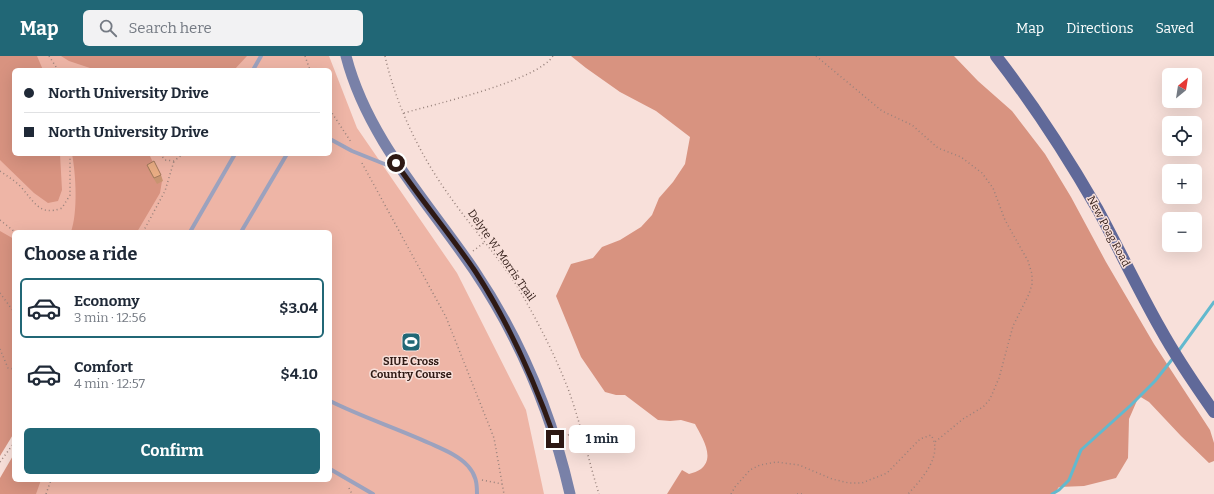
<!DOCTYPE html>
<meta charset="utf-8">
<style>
:root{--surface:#fff;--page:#f2f2f3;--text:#1f2937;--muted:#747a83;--line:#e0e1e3;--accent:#216776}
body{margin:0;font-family:Bitter,serif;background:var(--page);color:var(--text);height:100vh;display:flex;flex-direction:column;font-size:15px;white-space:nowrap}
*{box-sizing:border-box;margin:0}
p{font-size:13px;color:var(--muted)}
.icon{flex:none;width:22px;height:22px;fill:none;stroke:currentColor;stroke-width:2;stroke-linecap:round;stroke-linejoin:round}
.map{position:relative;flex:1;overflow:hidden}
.sheet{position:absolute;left:12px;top:174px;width:320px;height:252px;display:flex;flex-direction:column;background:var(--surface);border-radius:6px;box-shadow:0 4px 16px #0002}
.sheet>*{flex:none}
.top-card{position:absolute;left:12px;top:12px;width:320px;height:88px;border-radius:6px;box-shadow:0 4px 16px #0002;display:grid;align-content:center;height:88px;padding:0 12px;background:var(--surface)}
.needle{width:26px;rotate:30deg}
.fabs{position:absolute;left:1162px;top:12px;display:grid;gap:8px}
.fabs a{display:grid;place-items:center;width:40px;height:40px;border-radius:6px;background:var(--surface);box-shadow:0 4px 16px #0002;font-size:20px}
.end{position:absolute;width:18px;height:18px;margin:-9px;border:5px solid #2e1914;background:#fff;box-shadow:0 0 0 2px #fff}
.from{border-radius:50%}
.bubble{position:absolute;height:28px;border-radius:6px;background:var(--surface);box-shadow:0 4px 16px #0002;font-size:13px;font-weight:700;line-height:28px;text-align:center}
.top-card b{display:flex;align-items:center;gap:14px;height:38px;font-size:15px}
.top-card b+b{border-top:1px solid var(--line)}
.top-card i{width:10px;height:10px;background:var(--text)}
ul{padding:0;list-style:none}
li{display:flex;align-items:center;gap:12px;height:60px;margin:0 8px 6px;padding:0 4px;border:2px solid transparent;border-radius:6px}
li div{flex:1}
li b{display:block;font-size:15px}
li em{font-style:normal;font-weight:700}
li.selected{border-color:var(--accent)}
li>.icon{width:36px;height:36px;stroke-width:1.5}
h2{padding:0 12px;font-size:18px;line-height:48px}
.primary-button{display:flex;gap:8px;margin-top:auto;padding:8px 12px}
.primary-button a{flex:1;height:46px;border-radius:6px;background:var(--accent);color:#fff;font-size:16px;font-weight:700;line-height:46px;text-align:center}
header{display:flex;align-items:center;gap:24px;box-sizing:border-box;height:56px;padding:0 20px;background:var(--accent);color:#fff}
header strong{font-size:19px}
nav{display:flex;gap:22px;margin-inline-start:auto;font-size:14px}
.search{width:280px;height:36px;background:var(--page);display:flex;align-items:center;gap:10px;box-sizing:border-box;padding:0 14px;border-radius:6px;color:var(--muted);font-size:15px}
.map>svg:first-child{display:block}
</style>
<header>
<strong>Map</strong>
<div class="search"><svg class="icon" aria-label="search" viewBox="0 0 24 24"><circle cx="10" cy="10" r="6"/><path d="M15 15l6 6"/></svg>Search here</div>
<nav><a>Map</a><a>Directions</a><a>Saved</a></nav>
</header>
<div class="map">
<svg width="1214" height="438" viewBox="0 0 1214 438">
<rect width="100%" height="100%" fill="#f8e0da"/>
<polygon fill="#eeb5a6" points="26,0 329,0 357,72 457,217 526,354 544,438 24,438 31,424 330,424 330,176 14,176 14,196 0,183 0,67 14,98 330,98 330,14 33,14"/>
<g fill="#d89380">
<polygon points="0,0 37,0 43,14 14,14 14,98 60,98 62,134 58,145 48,147 34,137 0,104"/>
<polygon points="61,0 247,0 234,14 96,14 69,5"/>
<path d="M571,0h383l24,25 34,30 33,43 26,43 35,65 48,82 56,86 4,13v18l-5,2 -28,-27 -32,-34 -10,-6 -10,23 -1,39 -12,20 -32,8 -25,1 -5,7h-387l15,-24 7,4c4,-1 9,-3 12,-5 15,-12 0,-33 -6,-45l-14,-4 -11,1 -12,-1 -33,-25h-9l-11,-3 -24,-35 -25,-61 15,-32 22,-6 9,-11 18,-7 21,-13 11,-12 7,-17 14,-16 12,-18 5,-27 -34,-26 -36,-19 -34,-24z"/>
<path d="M72,98h77l13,27 -2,12 -23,39h-66c7,-20 5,-57 1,-78z"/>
<polygon points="0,175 14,183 14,377 0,400"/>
<polygon points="14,398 14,424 41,424 36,438 0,438 0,422"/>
</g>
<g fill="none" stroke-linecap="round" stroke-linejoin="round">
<g stroke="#62b9ce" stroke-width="3">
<polyline points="1177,297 1214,246"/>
<polyline points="1052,438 1059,434 1069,424 1081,394 1131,349 1155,325 1174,301"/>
</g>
<g stroke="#98827c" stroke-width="1.5" stroke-dasharray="1 3" stroke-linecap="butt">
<polyline points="49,0 58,14"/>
<polyline points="305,0 310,14"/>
<path d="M385,0c11,50 36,101 66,142 21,30 46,57 66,88 19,32 36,65 50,100 13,34 21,73 32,108"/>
<polyline points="816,0 882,55 912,69 938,92 961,101 982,117 993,132 1005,164 1028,205 1032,218 1032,228 1029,238 1013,270 999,322 990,343 983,351 963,363 935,386"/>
<polyline points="330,54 351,86"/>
<path d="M404,57c31,-9 133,-32 149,-57"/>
<polyline points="160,98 165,104 174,105 183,98"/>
<polyline points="362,107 446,261 494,382 504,438"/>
<path d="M0,115c7,5 14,9 20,15 14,15 19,31 42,22l8,-13v-41"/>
<polyline points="0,164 15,176"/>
<polyline points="143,176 165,135 174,105"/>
<polyline points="473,195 485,186"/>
<polyline points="0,237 14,256"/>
<polyline points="0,293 8,312 14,313"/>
<polyline points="564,380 580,376"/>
<polyline points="0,406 14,387"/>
<polyline points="482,424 502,428"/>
<polyline points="349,432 352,438"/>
<polyline points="46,438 51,424"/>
<path d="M731,438l4,-7 15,-17 10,-5 16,-3 23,3 33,14 17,4h13l25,-10 33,-34 11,-4c13,20 -10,45 -23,59"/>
<polyline points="797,438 802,438"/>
</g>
<g stroke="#9ca2be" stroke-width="4">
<polyline points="253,14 261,0"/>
<polyline points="330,83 352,95 397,113"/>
<polyline points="190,176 235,98"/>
<polyline points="241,176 287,98"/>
<path d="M330,345c32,16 66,27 99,42 13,6 29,12 39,23 8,9 9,17 9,28"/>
<polyline points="330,413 373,438"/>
</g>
<path stroke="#7981a8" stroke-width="11" d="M346,0c21,82 81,145 128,214 45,67 78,145 96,224"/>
<path stroke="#606999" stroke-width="12" d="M996,0c38,49 71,100 102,154 21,39 40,79 62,118 16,29 35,57 54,84"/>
</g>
<polygon fill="#c89471" points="147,109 161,119 163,125 157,128 149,115"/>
<polygon fill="#e8ac83" stroke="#a2785c" points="154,105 161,119 154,122 147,109"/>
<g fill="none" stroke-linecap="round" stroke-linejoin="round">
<path stroke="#2e1914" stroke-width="5" d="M396,107c25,37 54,71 79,108 34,52 59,109 80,168"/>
</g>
<defs>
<g id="stadium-square" transform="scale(1)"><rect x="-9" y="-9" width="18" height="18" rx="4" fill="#216776" stroke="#f8e0da"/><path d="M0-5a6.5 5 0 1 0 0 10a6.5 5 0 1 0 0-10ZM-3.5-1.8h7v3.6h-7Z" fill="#fff"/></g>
</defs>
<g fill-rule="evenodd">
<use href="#stadium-square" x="411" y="286"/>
</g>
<g text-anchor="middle" stroke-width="3" stroke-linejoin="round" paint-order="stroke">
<g font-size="11" fill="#2e1914" stroke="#f8e0da">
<text transform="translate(1109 175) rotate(62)" y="4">New Poag Road</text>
<text transform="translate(502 199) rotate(55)" y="4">Delyte W. Morris Trail</text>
</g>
<g font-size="11" font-weight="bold" fill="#2e1914" stroke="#f8e0da">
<text x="411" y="309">SIUE Cross<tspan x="411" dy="13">Country Course</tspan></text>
</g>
</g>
</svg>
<div class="fabs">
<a><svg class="needle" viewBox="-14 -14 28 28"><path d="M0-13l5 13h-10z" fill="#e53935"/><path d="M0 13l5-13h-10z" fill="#747a83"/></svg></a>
<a><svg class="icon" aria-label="locate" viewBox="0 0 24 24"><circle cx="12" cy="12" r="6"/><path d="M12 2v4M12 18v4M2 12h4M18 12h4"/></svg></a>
<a>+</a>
<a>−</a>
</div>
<i class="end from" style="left:396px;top:107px"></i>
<i class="end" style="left:555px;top:383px"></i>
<div class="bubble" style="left:569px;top:369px;width:66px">1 min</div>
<div class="top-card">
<b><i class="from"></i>North University Drive</b>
<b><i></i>North University Drive</b>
</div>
<section class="sheet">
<h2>Choose a ride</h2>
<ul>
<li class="selected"><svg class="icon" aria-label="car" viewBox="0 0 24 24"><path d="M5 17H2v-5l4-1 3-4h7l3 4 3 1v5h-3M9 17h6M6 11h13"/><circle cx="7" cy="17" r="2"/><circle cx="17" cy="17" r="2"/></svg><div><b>Economy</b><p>3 min · 12:56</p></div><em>$3.04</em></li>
<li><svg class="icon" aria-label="car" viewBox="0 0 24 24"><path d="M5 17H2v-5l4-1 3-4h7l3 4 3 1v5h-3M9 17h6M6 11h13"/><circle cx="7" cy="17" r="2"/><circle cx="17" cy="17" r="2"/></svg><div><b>Comfort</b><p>4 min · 12:57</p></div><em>$4.10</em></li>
</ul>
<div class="primary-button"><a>Confirm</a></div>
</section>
</div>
